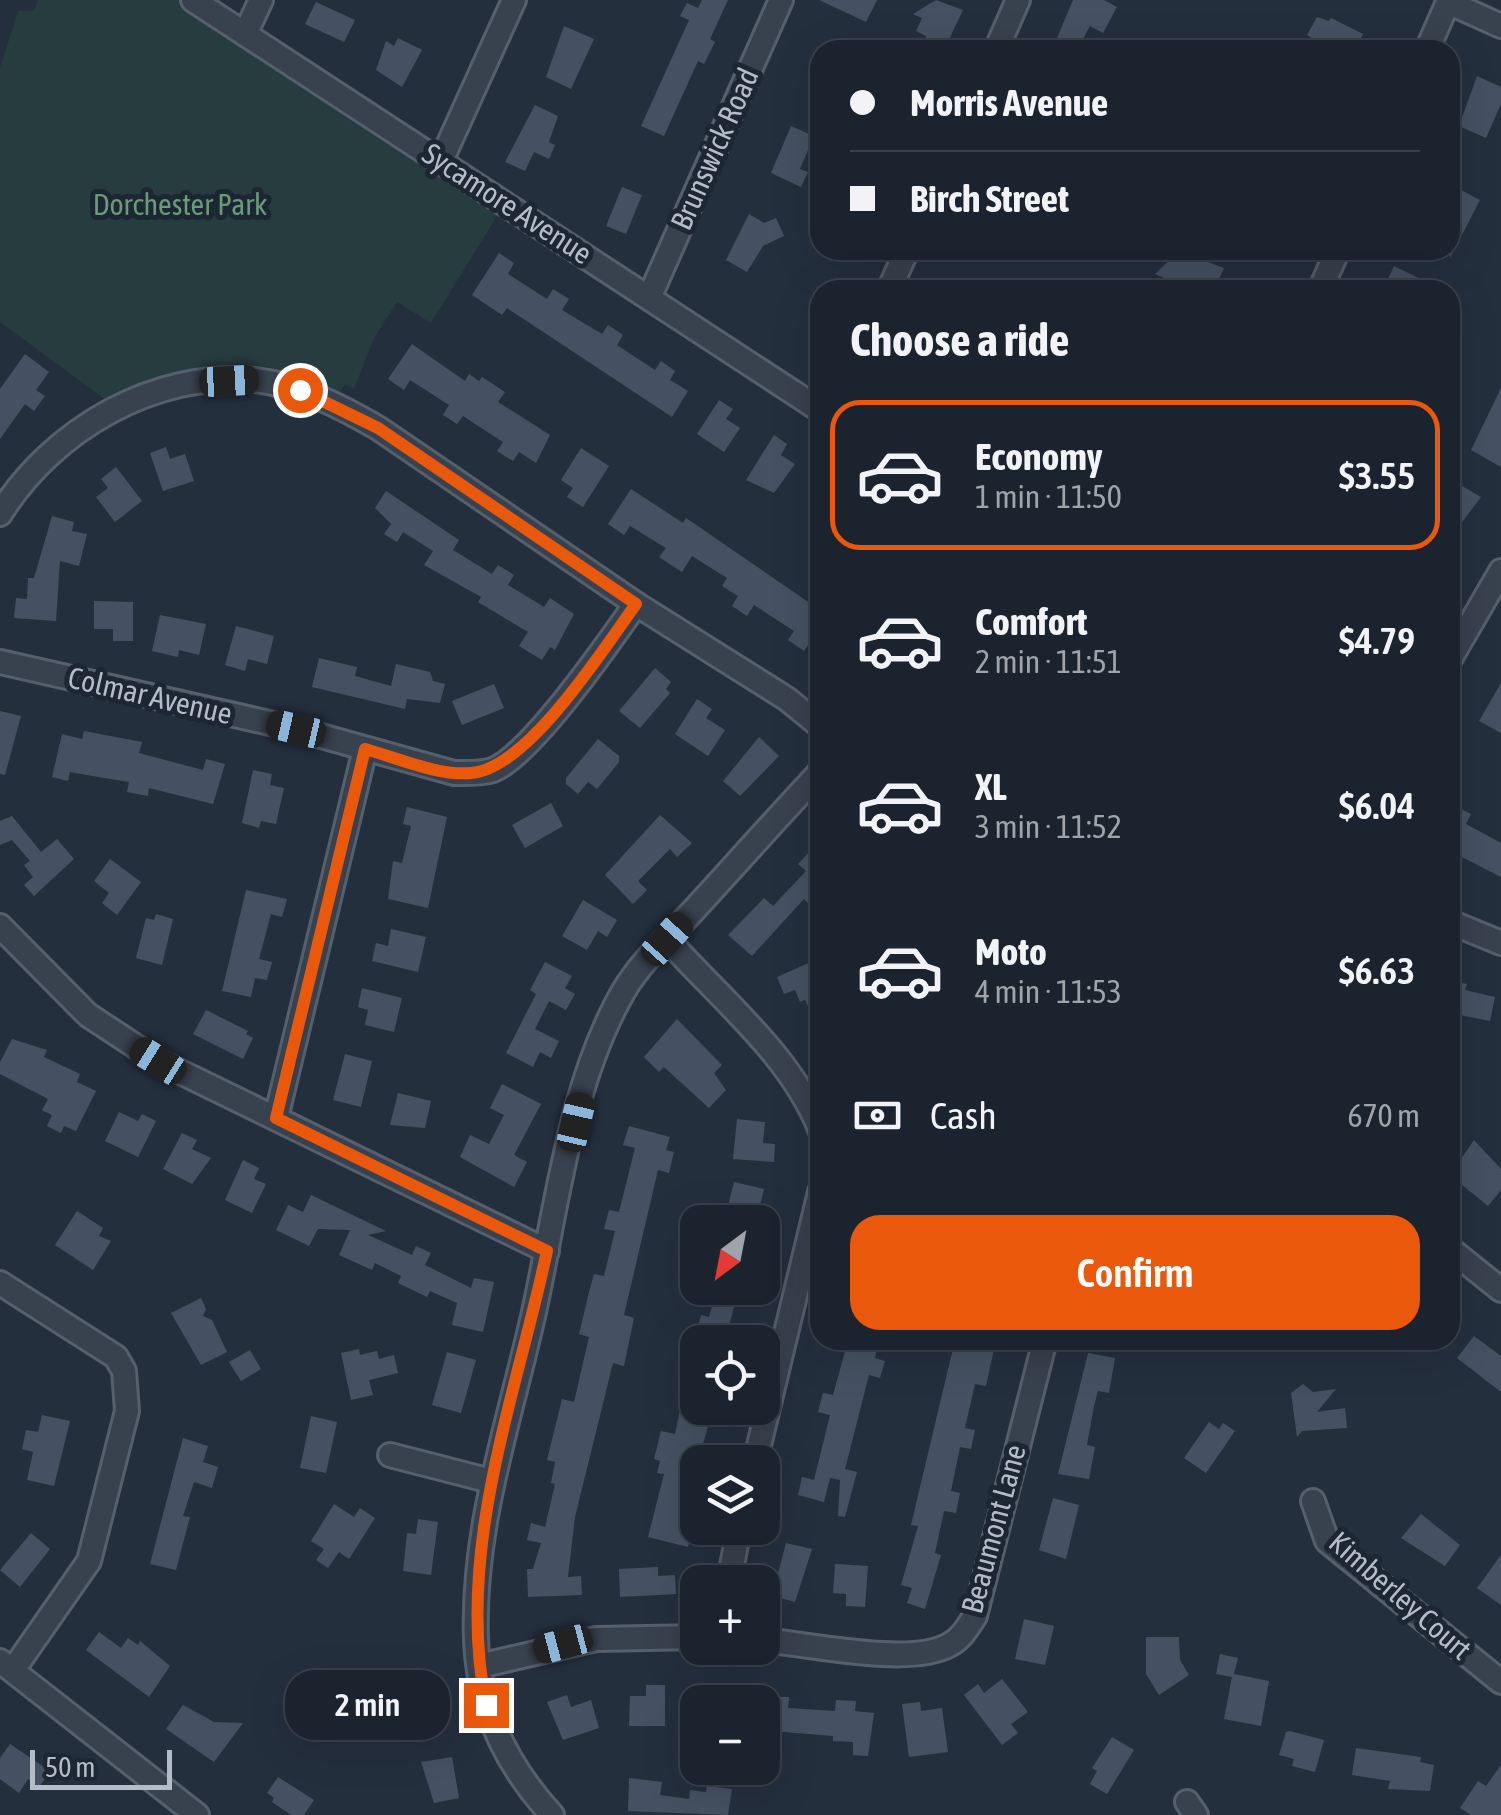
<!DOCTYPE html>
<meta charset="utf-8">
<style>
:root{--surface:#1b232e;--page:#242b36;--text:#f1f3f6;--muted:#a0a4aa;--line:#39404a;--accent:#ea580c}
body{margin:0;font-family:"Asap Condensed",sans-serif;background:var(--page);color:var(--text);height:100vh;display:flex;flex-direction:column;font-size:38px;white-space:nowrap}
*{box-sizing:border-box;margin:0}
p{font-size:32px;color:var(--muted)}
.icon{flex:none;width:55px;height:55px;fill:none;stroke:currentColor;stroke-width:2;stroke-linecap:round;stroke-linejoin:round}
.map{position:relative;flex:1;overflow:hidden}
.drawer{position:absolute;left:810px;top:280px;width:650px;height:1070px;display:flex;flex-direction:column;background:var(--surface);border-radius:30px;box-shadow:0 10px 40px #0002,0 0 0 2px var(--line)}
.drawer>*{flex:none}
.top-card{position:absolute;left:810px;top:40px;width:650px;height:220px;border-radius:30px;box-shadow:0 10px 40px #0002,0 0 0 2px var(--line);display:grid;align-content:center;height:220px;padding:0 40px;background:var(--surface)}
.needle{width:65px;rotate:212deg}
.tools{position:absolute;left:680px;top:1205px;display:grid;gap:20px}
.tools a{display:grid;place-items:center;width:100px;height:100px;border-radius:20px;background:var(--surface);box-shadow:0 10px 40px #0002,0 0 0 2px var(--line);font-size:50px}
.scale{position:absolute;left:30px;bottom:25px;width:142px;box-sizing:border-box;padding-left:10px;border:5px solid #b4bcc9;border-top:0;font-size:28px;line-height:35px;white-space:nowrap;color:#b4bcc9;-webkit-text-stroke:8px #1d2633;paint-order:stroke}
.end{position:absolute;width:45px;height:45px;margin:-22px;border:12px solid #ea580c;background:#fff;box-shadow:0 0 0 5px #fff}
.from{border-radius:50%}
.bubble{position:absolute;height:70px;border-radius:30px;background:var(--surface);box-shadow:0 10px 40px #0002,0 0 0 2px var(--line);font-size:32px;font-weight:600;line-height:70px;text-align:center}
.car{position:absolute;width:30px;height:60px;margin:-30px -15px;border-radius:12px;box-shadow:0 0 8px 2px #0007;background:linear-gradient(#222 24%,#8ab4d8 0 40%,#222 0 76%,#8ab4d8 0 86%,#222 0)}
.top-card b{display:flex;align-items:center;gap:35px;height:95px;font-size:38px}
.top-card b+b{border-top:2px solid var(--line)}
.top-card i{width:25px;height:25px;background:var(--text)}
ul{padding:0;list-style:none}
li{display:flex;align-items:center;gap:30px;height:150px;margin:0 20px 15px;padding:0 20px;border:5px solid transparent;border-radius:30px}
li div{flex:1}
li b{display:block;font-size:38px}
li em{font-style:normal;font-weight:600}
li.on{border-color:var(--accent)}
li>.icon{width:90px;height:90px;stroke-width:1.5}
h2{padding:0 40px;font-size:45px;line-height:120px}
.pay{display:flex;align-items:center;gap:25px;height:110px;padding:0 40px;font-size:38px}
.pay p{margin-inline-start:auto}
.button{display:flex;gap:20px;margin-top:auto;padding:20px 40px}
.button a{flex:1;height:115px;border-radius:30px;background:var(--accent);color:#fff;font-size:40px;font-weight:600;line-height:115px;text-align:center}
.map>svg:first-child{display:block}
</style>
<div class="map">
<svg width="1501" height="1815" viewBox="0 0 1501 1815">
<rect width="100%" height="100%" fill="#242f3e"/>
<polygon fill="#263c3f" points="38,0 194,0 505,203 431,323 397,302 374,338 354,389 345,384 333,404 252,380 117,408 0,322 0,68 18,11 34,10"/>
<g fill="#455162">
<polygon points="702,0 728,0 710,39 715,42 704,64 698,61 664,136 641,126 689,20 680,16 687,3 698,8"/>
<polygon points="819,0 877,0 866,22"/>
<polygon points="936,0 963,10 944,50 924,42 926,36 916,31 922,18 913,14"/>
<polygon points="1073,0 1104,0 1117,7 1103,33 1090,26 1077,50 1052,50"/>
<polygon points="316,2 355,20 344,42 305,24"/>
<polygon points="1317,17 1329,21 1331,18 1363,34 1354,50 1307,50 1313,39 1307,35"/>
<polygon points="564,26 594,39 571,89 546,77"/>
<polygon points="398,38 422,50 402,87 376,70 386,41 394,46"/>
<polygon points="1477,76 1501,87 1501,104 1486,138 1459,126"/>
<polygon points="535,105 558,116 549,142 555,145 549,159 534,152 525,171 505,162"/>
<polygon points="791,126 814,136 800,169 808,172 801,187 771,173"/>
<polygon points="1450,184 1480,200 1450,258"/>
<polygon points="622,187 642,195 626,234 606,226"/>
<polygon points="749,214 764,223 776,218 784,236 763,246 747,272 726,260"/>
<polygon points="1179,251 1224,268 1214,290 1168,290 1172,282 1155,274"/>
<polygon points="499,253 514,263 508,274 547,299 553,289 569,299 562,310 602,334 608,325 623,335 617,345 655,370 661,361 675,371 670,380 688,391 672,417 507,308 502,315 472,295"/>
<polygon points="1394,266 1443,290 1383,290"/>
<polygon points="412,344 465,381 469,374 479,381 482,377 505,392 498,402 550,435 536,463 519,452 513,461 497,451 503,442 463,416 457,424 443,415 449,405 410,380 404,390 388,379"/>
<polygon points="25,354 49,372 36,390 45,396 34,411 25,404 0,439 0,389"/>
<polygon points="1501,388 1501,467 1471,450"/>
<polygon points="719,400 733,409 726,419 740,428 724,452 697,434"/>
<polygon points="774,435 787,444 781,455 795,464 774,493 746,480"/>
<polygon points="166,447 170,459 185,454 194,481 163,491 150,453"/>
<polygon points="581,448 609,466 583,507 567,497 573,488 561,480"/>
<polygon points="116,467 142,501 115,522 96,497 108,488 101,479"/>
<polygon points="1450,479 1481,497 1450,538"/>
<polygon points="631,489 683,523 686,518 820,610 820,627 804,651 788,640 794,631 754,605 747,616 732,606 738,596 722,586 727,578 692,556 682,572 659,557 666,548 630,526 624,535 608,524"/>
<polygon points="386,491 459,540 453,550 492,574 498,565 514,575 508,585 544,607 550,598 574,614 555,650 550,647 542,660 519,646 528,632 478,602 481,597 424,565 433,551 403,532 397,542 384,534 391,524 375,508"/>
<polygon points="52,516 74,522 72,531 87,534 79,566 60,561 56,621 14,618 16,598 27,599 28,578 34,578"/>
<polygon points="94,601 133,602 133,641 113,641 113,629 94,629"/>
<polygon points="160,615 206,624 199,655 179,650 178,657 152,651"/>
<polygon points="236,626 274,636 267,664 248,659 245,671 225,665"/>
<polygon points="319,658 357,667 355,676 391,686 396,664 430,672 433,681 445,684 440,703 407,699 405,709 312,687"/>
<polygon points="655,668 671,682 666,689 670,693 640,728 619,711"/>
<polygon points="1501,683 1501,733 1479,721"/>
<polygon points="494,684 504,708 462,725 452,701"/>
<polygon points="697,699 712,709 706,718 725,730 708,756 675,734"/>
<polygon points="0,711 21,716 5,775 0,774"/>
<polygon points="84,731 142,742 139,753 203,770 206,759 225,764 213,804 149,788 148,796 127,792 129,782 93,776 70,772 68,781 52,777 62,734 82,739"/>
<polygon points="759,737 779,756 740,796 723,781"/>
<polygon points="598,739 619,756 619,762 597,789 588,782 578,794 566,784 566,778"/>
<polygon points="253,770 272,774 270,785 284,788 276,824 261,821 259,828 242,823"/>
<polygon points="551,803 563,826 525,848 512,825"/>
<polygon points="1450,804 1471,814 1466,824 1501,843 1501,877 1452,852 1450,857"/>
<polygon points="407,807 447,817 428,908 388,899 393,861 402,863 411,826 403,824"/>
<polygon points="660,815 692,843 677,857 670,849 638,881 647,890 633,904 605,875"/>
<polygon points="12,816 41,852 57,839 74,859 34,896 24,885 33,877 24,865 30,861 12,840 0,845 0,821"/>
<polygon points="811,850 820,856 820,899 812,907 804,899 752,956 728,935 764,898 773,906 806,871 798,864"/>
<polygon points="110,859 141,882 117,915 102,903 109,893 94,881"/>
<polygon points="246,890 287,899 282,917 271,914 259,959 272,962 267,980 255,978 251,997 222,991"/>
<polygon points="583,900 617,920 607,937 598,931 587,950 562,936"/>
<polygon points="156,914 173,919 162,965 136,958 146,918 154,920"/>
<polygon points="391,929 426,937 418,972 372,961 376,943 388,946"/>
<polygon points="813,961 820,976 820,1030 805,1000 800,1002 795,990 784,994 777,977"/>
<polygon points="545,962 572,976 565,988 575,994 566,1010 549,1001 535,1029 559,1041 551,1058 540,1052 533,1067 506,1053 536,994 530,990"/>
<polygon points="1450,981 1467,984 1465,990 1495,997 1490,1021 1460,1015 1457,1031 1450,1030"/>
<polygon points="362,988 402,998 394,1032 365,1025 368,1010 358,1007"/>
<polygon points="206,1010 248,1031 246,1034 253,1038 243,1059 193,1034"/>
<polygon points="677,1019 722,1065 714,1073 726,1090 709,1108 664,1067 659,1072 644,1057"/>
<polygon points="12,1039 47,1050 44,1057 80,1074 77,1082 96,1091 76,1131 64,1126 61,1133 47,1126 52,1115 42,1110 48,1099 0,1074 0,1062"/>
<polygon points="345,1054 372,1061 361,1107 333,1100"/>
<polygon points="502,1084 541,1104 514,1155 527,1162 514,1187 460,1157 470,1135 489,1144 504,1115 490,1108"/>
<polygon points="398,1093 431,1101 425,1128 390,1125"/>
<polygon points="119,1112 138,1121 142,1114 156,1121 138,1157 105,1141"/>
<polygon points="737,1119 765,1122 763,1143 775,1144 774,1162 733,1159"/>
<polygon points="629,1126 670,1137 666,1150 674,1152 669,1173 658,1170 624,1315 634,1318 624,1366 613,1363 575,1517 568,1577 581,1576 582,1595 528,1597 527,1569 533,1569 541,1543 527,1540 531,1523 545,1527 555,1484 551,1483 555,1462 547,1460 562,1399 574,1402 589,1337 579,1334 589,1292 594,1274 604,1276 615,1231 604,1229 609,1210 619,1212 635,1148 623,1145"/>
<polygon points="182,1133 197,1140 192,1149 211,1158 192,1184 163,1169"/>
<polygon points="1474,1140 1501,1169 1501,1190 1488,1206 1450,1175"/>
<polygon points="243,1160 259,1168 254,1179 266,1184 252,1213 225,1200"/>
<polygon points="734,1182 764,1189 756,1222 724,1221"/>
<polygon points="311,1195 386,1231 368,1235 412,1255 416,1246 431,1253 425,1265 471,1288 474,1278 494,1282 483,1332 452,1325 457,1303 430,1291 427,1297 398,1283 401,1276 375,1263 372,1270 339,1255 350,1230 318,1229 309,1246 276,1230 288,1205 303,1212"/>
<polygon points="77,1211 103,1228 99,1236 111,1241 93,1270 55,1245"/>
<polygon points="717,1288 739,1288 725,1342 694,1342 701,1315 709,1317"/>
<polygon points="201,1298 206,1309 203,1316 212,1320 227,1352 201,1365 171,1313"/>
<polygon points="1474,1336 1501,1356 1501,1392 1457,1358"/>
<polygon points="848,1340 879,1340 875,1358 885,1361 880,1378 869,1375 845,1469 857,1472 845,1517 838,1516 840,1480 830,1478 824,1502 798,1495 802,1477 814,1480 830,1415 818,1412 823,1393 833,1395"/>
<polygon points="955,1340 996,1340 986,1386 975,1384 965,1428 975,1430 971,1449 960,1447 951,1491 960,1493 956,1513 944,1511 935,1553 941,1555 925,1609 907,1603 912,1588 901,1585 918,1526 911,1525"/>
<polygon points="359,1349 360,1355 377,1351 379,1359 394,1355 398,1373 369,1380 373,1395 351,1400 341,1353"/>
<polygon points="250,1350 261,1369 241,1381 229,1362"/>
<polygon points="447,1352 476,1360 461,1413 432,1405"/>
<polygon points="1088,1353 1115,1358 1109,1393 1098,1391 1094,1406 1087,1445 1095,1447 1089,1479 1058,1474"/>
<polygon points="691,1359 698,1360 698,1408 713,1408 698,1462 698,1483 692,1482 681,1525 693,1528 688,1547 648,1537 664,1474 657,1473 660,1461 654,1459 661,1431 675,1434"/>
<polygon points="1303,1384 1313,1392 1336,1389 1317,1412 1345,1408 1347,1428 1302,1431 1297,1437 1291,1393"/>
<polygon points="42,1415 70,1421 54,1486 27,1480 33,1452 22,1449 26,1430 38,1432"/>
<polygon points="311,1416 337,1422 326,1473 300,1468"/>
<polygon points="1209,1422 1219,1429 1223,1423 1235,1431 1206,1473 1184,1458"/>
<polygon points="183,1438 208,1446 203,1462 218,1467 212,1488 194,1482 183,1516 190,1517 176,1570 150,1564"/>
<polygon points="1053,1498 1079,1505 1066,1559 1039,1550"/>
<polygon points="334,1504 354,1517 360,1508 375,1518 349,1559 339,1552 328,1568 316,1560 324,1549 311,1541"/>
<polygon points="1421,1514 1460,1545 1445,1566 1401,1538"/>
<polygon points="418,1519 438,1522 431,1575 403,1571 407,1533 416,1534"/>
<polygon points="31,1533 50,1549 20,1587 0,1570"/>
<polygon points="786,1543 812,1549 795,1602 772,1596"/>
<polygon points="1501,1555 1501,1605 1477,1588"/>
<polygon points="835,1564 868,1566 865,1607 846,1606 846,1594 833,1593"/>
<polygon points="658,1567 658,1576 675,1575 676,1594 620,1597 619,1569"/>
<polygon points="1024,1619 1054,1626 1045,1665 1015,1659"/>
<polygon points="99,1632 121,1648 128,1638 138,1645 140,1641 170,1666 149,1697 86,1650"/>
<polygon points="1146,1637 1179,1637 1180,1660 1189,1675 1159,1695 1146,1674"/>
<polygon points="1220,1654 1238,1658 1234,1674 1269,1681 1261,1726 1224,1719 1232,1677 1216,1674"/>
<polygon points="1002,1679 1028,1712 1011,1724 1018,1733 1002,1745 964,1695 978,1684 984,1693"/>
<polygon points="646,1685 665,1685 665,1726 629,1726 630,1696 646,1696"/>
<polygon points="700,1686 764,1691 764,1702 699,1702"/>
<polygon points="567,1695 571,1707 591,1700 599,1728 563,1740 547,1702"/>
<polygon points="774,1697 789,1697 788,1708 835,1711 836,1700 856,1701 855,1711 874,1713 868,1756 853,1755 853,1742 833,1741 833,1736 771,1731"/>
<polygon points="920,1702 921,1711 942,1708 948,1752 909,1757 902,1704"/>
<polygon points="183,1705 214,1722 243,1723 214,1762 166,1729"/>
<polygon points="1290,1731 1324,1740 1315,1772 1292,1766 1294,1759 1279,1755 1286,1732"/>
<polygon points="1112,1737 1134,1750 1107,1794 1090,1784 1097,1771 1092,1768"/>
<polygon points="10,1744 50,1771 39,1787 28,1779 19,1793 0,1779 0,1758"/>
<polygon points="1356,1748 1421,1757 1420,1762 1434,1765 1430,1791 1388,1789 1390,1781 1352,1775"/>
<polygon points="452,1757 459,1798 434,1803 421,1762"/>
<polygon points="1501,1765 1501,1815 1471,1815 1460,1808 1478,1781 1486,1786"/>
<polygon points="278,1777 314,1800 304,1815 291,1815 272,1802 274,1798 267,1793"/>
<polygon points="629,1778 662,1782 660,1795 689,1799 690,1790 706,1792 707,1786 732,1789 728,1815 628,1811"/>
</g>
<g fill="none" stroke-linecap="round" stroke-linejoin="round">
<g stroke="#565f6c" stroke-width="28">
<g id="street">
<polyline points="193,0 820,410"/>
<polyline points="1448,2 1501,26"/>
<polyline points="245,34 261,0"/>
<polyline points="996,50 1018,0"/>
<polyline points="1427,50 1449,0"/>
<polyline points="441,161 514,0"/>
<polyline points="889,290 907,250"/>
<polyline points="1320,290 1338,250"/>
<polyline points="649,298 781,0"/>
<path d="M0,514c52,-84 155,-144 255,-134 44,5 85,26 123,48l258,176 151,95 33,27"/>
<polyline points="1450,659 1501,571"/>
<path d="M0,662l296,67 158,44c12,0 27,1 39,-3 39,-16 116,-128 143,-166"/>
<polyline points="1450,922 1501,943"/>
<polyline points="0,926 88,1015 158,1061 547,1251"/>
<path d="M667,939c53,60 123,115 153,190"/>
<polyline points="276,1118 365,749"/>
<polyline points="1450,1249 1501,1290"/>
<polyline points="0,1283 116,1357 124,1371 127,1411 89,1561 13,1670"/>
<polyline points="390,1455 491,1481"/>
<polyline points="755,1462 820,1192"/>
<polyline points="1313,1501 1327,1541 1501,1682"/>
<polyline points="729,1582 739,1528"/>
<path d="M762,1640c46,4 149,27 187,5 12,-6 19,-18 26,-29l70,-276"/>
<polyline points="0,1661 197,1815"/>
<polyline points="479,1666 596,1639 698,1637"/>
<polyline points="1187,1802 1196,1815"/>
<path d="M552,1815c-46,-50 -74,-107 -76,-176 -4,-112 34,-219 58,-327 23,-105 35,-225 89,-320 18,-31 46,-55 69,-80 43,-47 85,-94 128,-140"/>
</g>
</g>
<use href="#street" stroke="#38414e" stroke-width="22"/>
</g>
<g fill="none" stroke-linecap="round" stroke-linejoin="round">
<path stroke="#ea580c" stroke-width="12" d="M300,390l78,38 258,176c-32,44 -109,166 -165,169 -34,3 -73,-15 -106,-24l-89,369 271,133c-32,149 -92,300 -61,454"/>
</g>
<g text-anchor="middle" stroke-width="10" stroke-linejoin="round" paint-order="stroke">
<g font-size="30" fill="#b4bcc9" stroke="#1d2633">
<text transform="translate(715 149) rotate(-66)" y="10">Brunswick Road</text>
<text transform="translate(507 204) rotate(33)" y="10">Sycamore Avenue</text>
<text transform="translate(150 696) rotate(13)" y="10">Colmar Avenue</text>
<text transform="translate(994 1529) rotate(-75)" y="10">Beaumont Lane</text>
<text transform="translate(1400 1596) rotate(41)" y="10">Kimberley Court</text>
</g>
<g font-size="30" fill="#6b9a76" stroke="#1d2633">
<text x="180" y="215">Dorchester Park</text>
</g>
</g>
</svg>
<div class="tools">
<a><svg class="needle" viewBox="-14 -14 28 28"><path d="M0-13l5 13h-10z" fill="#e53935"/><path d="M0 13l5-13h-10z" fill="#a0a4aa"/></svg></a>
<a><svg class="icon" aria-label="locate" viewBox="0 0 24 24"><circle cx="12" cy="12" r="6"/><path d="M12 2v4M12 18v4M2 12h4M18 12h4"/></svg></a>
<a><svg class="icon" aria-label="layers" viewBox="0 0 24 24"><path d="M12 4l9 5-9 5-9-5zM3 14l9 5 9-5"/></svg></a>
<a>+</a>
<a>−</a>
</div>
<div class="scale">50 m</div>
<i class="end from" style="left:300px;top:390px"></i>
<i class="end" style="left:486px;top:1705px"></i>
<div class="bubble" style="left:285px;top:1670px;width:165px">2 min</div>
<i class="car" style="left:229px;top:381px;rotate:87deg"></i>
<i class="car" style="left:296px;top:729px;rotate:283deg"></i>
<i class="car" style="left:667px;top:939px;rotate:42deg"></i>
<i class="car" style="left:158px;top:1061px;rotate:302deg"></i>
<i class="car" style="left:576px;top:1122px;rotate:13deg"></i>
<i class="car" style="left:563px;top:1644px;rotate:255deg"></i>
<div class="top-card">
<b><i class="from"></i>Morris Avenue</b>
<b><i></i>Birch Street</b>
</div>
<section class="drawer">
<h2>Choose a ride</h2>
<ul>
<li class="on"><svg class="icon" aria-label="car" viewBox="0 0 24 24"><path d="M5 17H2v-5l4-1 3-4h7l3 4 3 1v5h-3M9 17h6M6 11h13"/><circle cx="7" cy="17" r="2"/><circle cx="17" cy="17" r="2"/></svg><div><b>Economy</b><p>1 min · 11:50</p></div><em>$3.55</em></li>
<li><svg class="icon" aria-label="car" viewBox="0 0 24 24"><path d="M5 17H2v-5l4-1 3-4h7l3 4 3 1v5h-3M9 17h6M6 11h13"/><circle cx="7" cy="17" r="2"/><circle cx="17" cy="17" r="2"/></svg><div><b>Comfort</b><p>2 min · 11:51</p></div><em>$4.79</em></li>
<li><svg class="icon" aria-label="car" viewBox="0 0 24 24"><path d="M5 17H2v-5l4-1 3-4h7l3 4 3 1v5h-3M9 17h6M6 11h13"/><circle cx="7" cy="17" r="2"/><circle cx="17" cy="17" r="2"/></svg><div><b>XL</b><p>3 min · 11:52</p></div><em>$6.04</em></li>
<li><svg class="icon" aria-label="car" viewBox="0 0 24 24"><path d="M5 17H2v-5l4-1 3-4h7l3 4 3 1v5h-3M9 17h6M6 11h13"/><circle cx="7" cy="17" r="2"/><circle cx="17" cy="17" r="2"/></svg><div><b>Moto</b><p>4 min · 11:53</p></div><em>$6.63</em></li>
</ul>
<div class="pay"><svg class="icon" aria-label="cash" viewBox="0 0 24 24"><path d="M3 7h18v10H3z"/><circle cx="12" cy="12" r="2"/></svg>Cash<p>670 m</p></div>
<div class="button"><a>Confirm</a></div>
</section>
</div>
